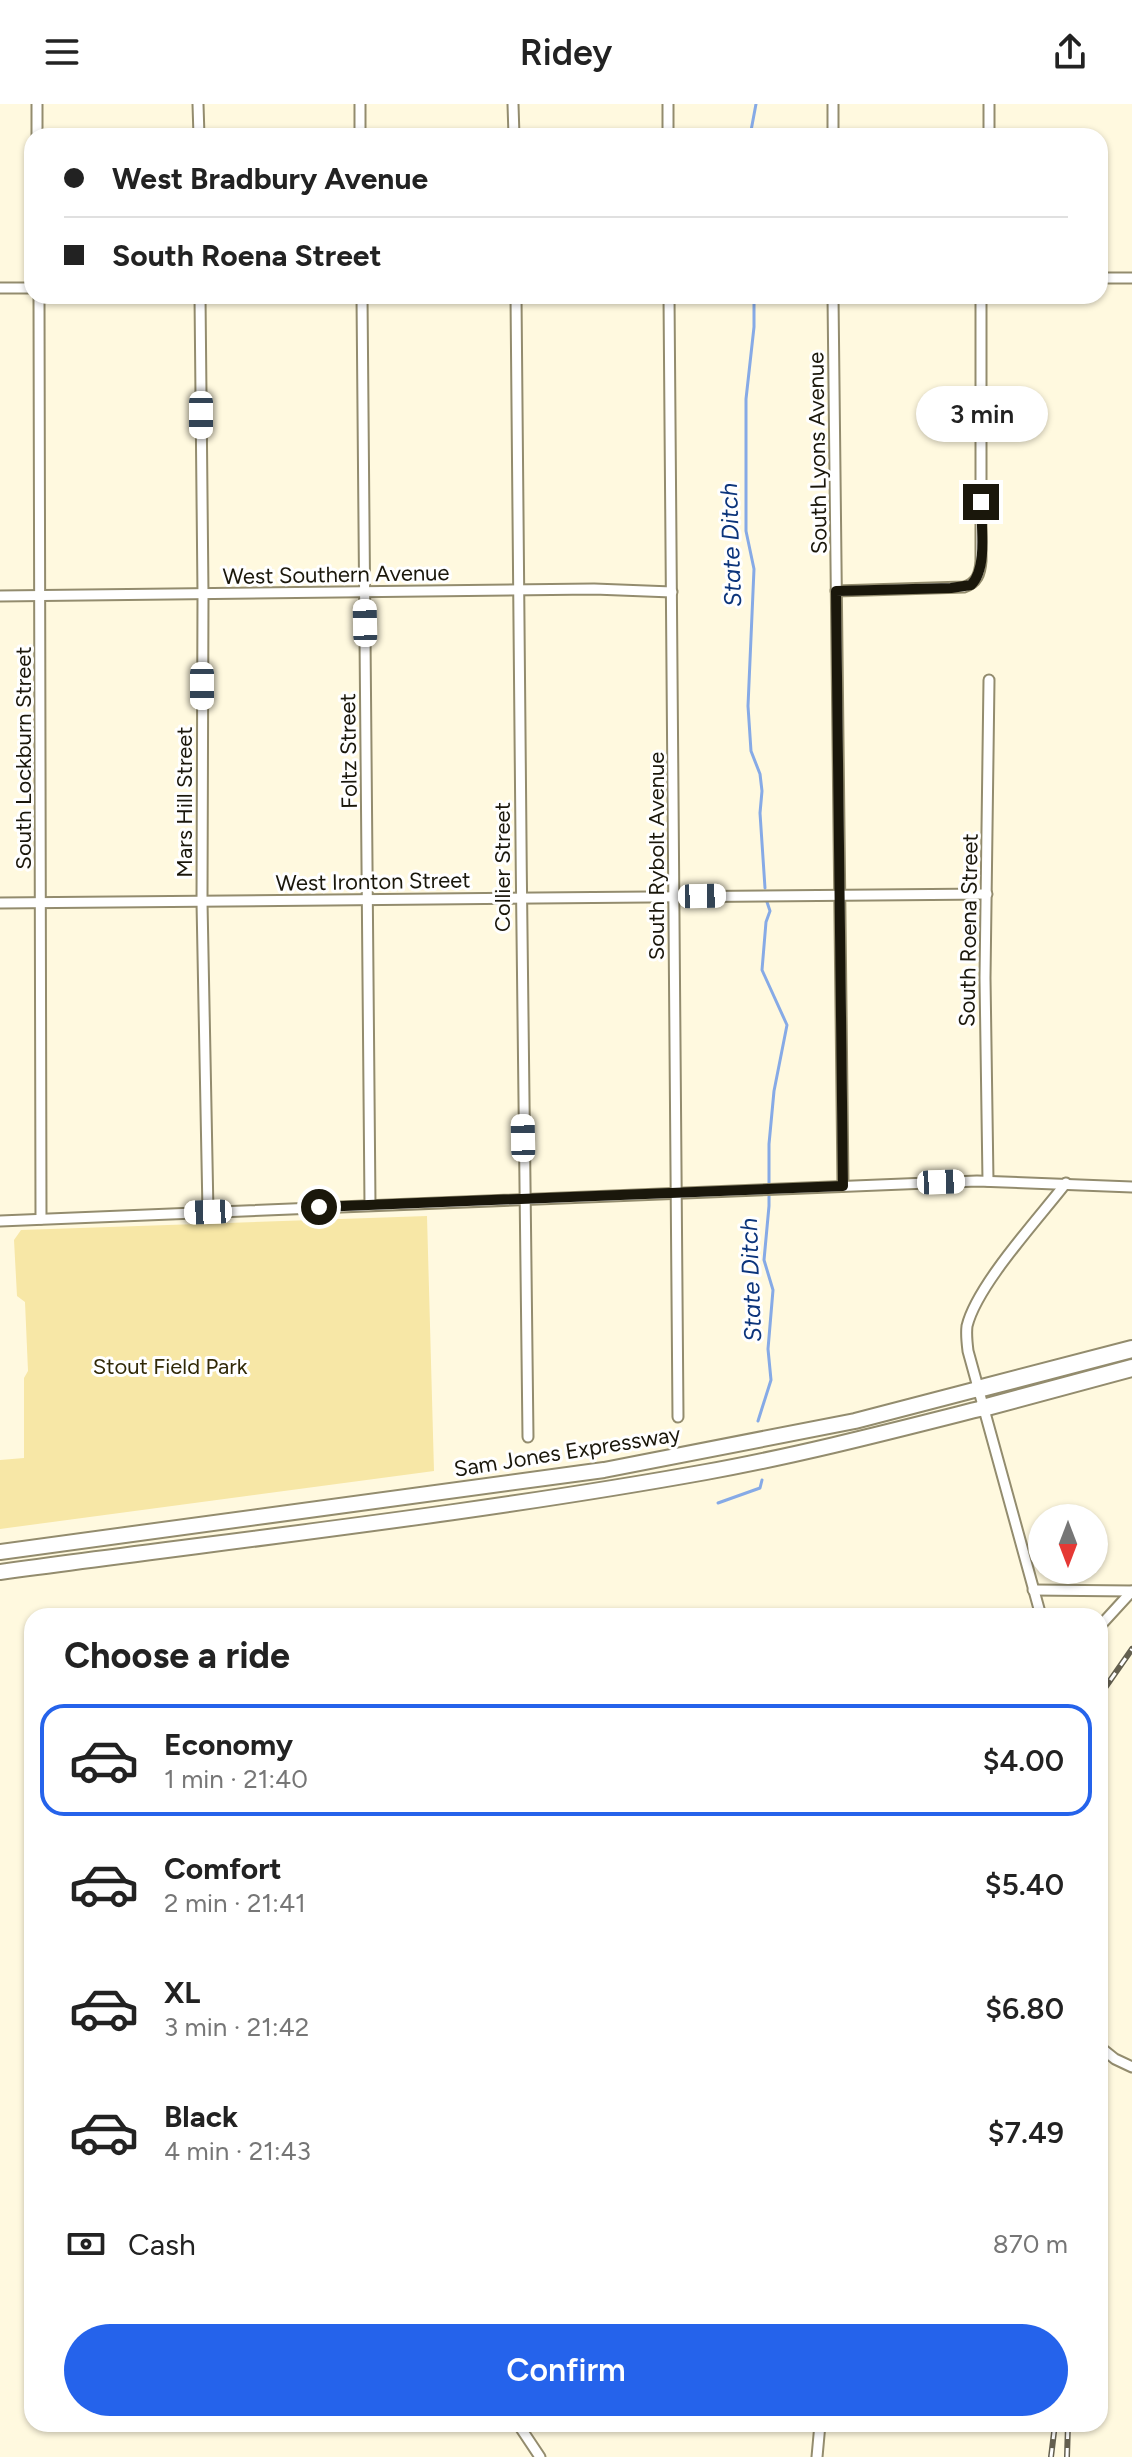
<!DOCTYPE html>
<meta charset="utf-8">
<style>
:root{--surface:#fff;--page:#f6f6f6;--text:#222;--muted:#767676;--line:#e0e0e0;--accent:#2563eb}
body{margin:0;font-family:Figtree,sans-serif;background:var(--page);color:var(--text);height:100vh;display:flex;flex-direction:column;font-size:30px;white-space:nowrap}
*{box-sizing:border-box;margin:0}
p{font-size:26px;color:var(--muted)}
.icon{flex:none;width:44px;height:44px;fill:none;stroke:currentColor;stroke-width:2;stroke-linecap:round;stroke-linejoin:round}
.map{position:relative;flex:1;overflow:hidden}
.drawer{position:absolute;left:24px;top:1504px;width:1084px;height:824px;display:flex;flex-direction:column;background:var(--surface);border-radius:24px;box-shadow:0 2px 6px #0004}
.drawer>*{flex:none}
.hud{position:absolute;left:24px;top:24px;width:1084px;height:176px;border-radius:24px;box-shadow:0 2px 6px #0004;display:grid;align-content:center;height:176px;padding:0 40px;background:var(--surface)}
.needle{width:52px;rotate:180deg}
.buttons{position:absolute;left:1028px;top:1400px;display:grid;gap:16px}
.buttons a{display:grid;place-items:center;width:80px;height:80px;border-radius:50%;background:var(--surface);box-shadow:0 2px 6px #0004;font-size:40px}
.end{position:absolute;width:36px;height:36px;margin:-18px;border:10px solid #1a170b;background:#fff;box-shadow:0 0 0 4px #fff}
.from{border-radius:50%}
.bubble{position:absolute;height:56px;border-radius:28px;background:var(--surface);box-shadow:0 2px 6px #0004;font-size:26px;font-weight:600;line-height:56px;text-align:center}
.car{position:absolute;width:24px;height:48px;margin:-24px -12px;border-radius:10px;box-shadow:0 0 6px 2px #0007;background:linear-gradient(#fff 24%,#345 0 40%,#fff 0 76%,#345 0 86%,#fff 0)}
.hud b{display:flex;align-items:center;gap:28px;height:76px;font-size:30px}
.hud b+b{border-top:2px solid var(--line)}
.hud i{width:20px;height:20px;background:var(--text)}
ul{padding:0;list-style:none}
li{display:flex;align-items:center;gap:24px;height:112px;margin:0 16px 12px;padding:0 24px;border:4px solid transparent;border-radius:24px}
li div{flex:1}
li b{display:block;font-size:30px}
li em{font-style:normal;font-weight:600}
li.active{border-color:var(--accent)}
li>.icon{width:72px;height:72px;stroke-width:1.5}
h2{padding:0 40px;font-size:36px;line-height:96px}
.pay{display:flex;align-items:center;gap:20px;height:88px;padding:0 40px;font-size:30px}
.pay p{margin-inline-start:auto}
.cta{display:flex;gap:16px;margin-top:auto;padding:16px 40px}
.cta a{flex:1;height:92px;border-radius:48px;background:var(--accent);color:#fff;font-size:32px;font-weight:600;line-height:92px;text-align:center}
header{display:flex;justify-content:space-between;align-items:center;height:104px;padding:0 40px;background:var(--surface);font-size:36px;font-weight:600}
.map>svg:first-child{display:block}
</style>
<header><svg class="icon" aria-label="menu" viewBox="0 0 24 24"><path d="M4 6h16M4 12h16M4 18h16"/></svg>Ridey<svg class="icon" aria-label="share" viewBox="0 0 24 24"><path d="M12 15V3M7 8l5-5 5 5M5 13v7h14v-7"/></svg></header>
<div class="map">
<svg width="1132" height="2353" viewBox="0 0 1132 2353">
<rect width="100%" height="100%" fill="#fff9df"/>
<polygon fill="#f7e7a6" points="427,1112 434,1367 0,1425 0,1356 24,1354 24,1274 28,1267 25,1198 17,1192 14,1136 21,1126"/>
<g fill="none" stroke-linecap="round" stroke-linejoin="round">
<g stroke="#86aae6" stroke-width="3">
<polyline points="750,32 756,0"/>
<polyline points="754,192 754,223 746,295 746,427 754,465 748,602 751,647 760,670 762,687 760,709 765,784"/>
<polyline points="758,1317 771,1276 768,1245 773,1186 764,1156 769,1102 769,1040 774,987 787,921 762,866 766,818 770,807 767,798"/>
<polyline points="718,1399 760,1384 762,1376"/>
</g>
<g stroke="#938c6e" stroke-width="13">
<g id="minor">
<polyline points="37,0 37,32"/>
<polyline points="198,0 199,32"/>
<polyline points="360,0 360,32"/>
<polyline points="513,0 514,32"/>
<polyline points="668,0 668,32"/>
<polyline points="833,0 833,32"/>
<polyline points="989,0 989,32"/>
<polyline points="1100,174 1132,174"/>
<polyline points="0,184 32,184"/>
<polyline points="39,192 41,1115"/>
<polyline points="200,192 203,490 202,798 208,1108"/>
<polyline points="362,192 370,1101"/>
<path d="M516,192c5,380 5,761 12,1141"/>
<polyline points="669,192 678,1313"/>
<polyline points="833,192 843,1082"/>
<path d="M836,487l128,-4c13,-4 16,-13 17,-26v-265"/>
<polyline points="0,492 594,485 672,488"/>
<polyline points="0,799 987,790"/>
<polyline points="988,1077 985,874 989,576"/>
<polyline points="0,1117 977,1077 1132,1083"/>
<polyline points="1033,1486 1132,1487"/>
<path d="M1041,1512l-73,-265c-1,-8 -2,-17 -1,-25 10,-41 72,-108 99,-143"/>
<polyline points="1100,1522 1132,1487"/>
<polyline points="1100,1943 1115,1955 1132,1963"/>
<polyline points="518,2320 540,2353"/>
<polyline points="817,2353 820,2320"/>
</g>
</g>
<g stroke="#938c6e" stroke-width="18">
<g id="primary">
<polyline points="0,1448 604,1366 855,1317 978,1285"/>
<path d="M0,1468c235,-32 473,-58 706,-100 94,-17 186,-41 277,-64"/>
</g>
</g>
<g stroke="#938c6e" stroke-width="20">
<g id="motorway">
<polyline points="978,1285 1132,1245"/>
<polyline points="983,1304 1132,1264"/>
</g>
</g>
<use href="#minor" stroke="#fff" stroke-width="9"/>
<use href="#primary" stroke="#fff" stroke-width="14"/>
<use href="#motorway" stroke="#fff" stroke-width="16"/>
<g stroke="#635f4f" stroke-width="6">
<g id="rail">
<polyline points="1100,1591 1132,1545"/>
<polyline points="1051,2353 1055,2320"/>
<polyline points="1067,2353 1068,2320"/>
</g>
</g>
<use href="#rail" stroke="#fff" stroke-width="3" stroke-dasharray="9" stroke-linecap="butt"/>
</g>
<g fill="none" stroke-linecap="round" stroke-linejoin="round">
<path stroke="#1a170b" stroke-width="10" d="M319,1103l524,-21 -7,-595 115,-3 20,-3c17,-16 10,-60 10,-83"/>
</g>
<g text-anchor="middle" stroke-width="6" stroke-linejoin="round" paint-order="stroke">
<g font-size="22" fill="#1a170b" stroke="#fff">
<text transform="translate(817 349) rotate(-91)" y="8">South Lyons Avenue</text>
<text transform="translate(336 470) rotate(-1)" y="8">West Southern Avenue</text>
<text transform="translate(348 647) rotate(-91)" y="8">Foltz Street</text>
<text transform="translate(23 654) rotate(-90)" y="8">South Lockburn Street</text>
<text transform="translate(184 698) rotate(-90)" y="8">Mars Hill Street</text>
<text transform="translate(656 752) rotate(-90)" y="8">South Rybolt Avenue</text>
<text transform="translate(502 763) rotate(-90)" y="8">Collier Street</text>
<text transform="translate(373 777) rotate(-1)" y="8">West Ironton Street</text>
<text transform="translate(968 826) rotate(-89)" y="8">South Roena Street</text>
<text transform="translate(567 1347) rotate(-9)" y="8">Sam Jones Expressway</text>
</g>
<g font-size="22" fill="#312907" stroke="#fff">
<text x="170" y="1270">Stout Field Park</text>
</g>
<g font-size="24" font-style="italic" fill="#0c357b" stroke="#fff">
<text transform="translate(731 441) rotate(-92)" y="8">State Ditch</text>
<text transform="translate(751 1176) rotate(-92)" y="8">State Ditch</text>
</g>
</g>
</svg>
<div class="buttons">
<a><svg class="needle" viewBox="-14 -14 28 28"><path d="M0-13l5 13h-10z" fill="#e53935"/><path d="M0 13l5-13h-10z" fill="#767676"/></svg></a>
</div>
<i class="end from" style="left:319px;top:1103px"></i>
<i class="end" style="left:981px;top:398px"></i>
<div class="bubble" style="left:916px;top:282px;width:132px">3 min</div>
<i class="car" style="left:201px;top:311px;rotate:180deg"></i>
<i class="car" style="left:365px;top:519px;rotate:359deg"></i>
<i class="car" style="left:202px;top:582px;rotate:180deg"></i>
<i class="car" style="left:702px;top:792px;rotate:89deg"></i>
<i class="car" style="left:523px;top:1034px;rotate:359deg"></i>
<i class="car" style="left:941px;top:1078px;rotate:88deg"></i>
<i class="car" style="left:208px;top:1108px;rotate:268deg"></i>
<div class="hud">
<b><i class="from"></i>West Bradbury Avenue</b>
<b><i></i>South Roena Street</b>
</div>
<section class="drawer">
<h2>Choose a ride</h2>
<ul>
<li class="active"><svg class="icon" aria-label="car" viewBox="0 0 24 24"><path d="M5 17H2v-5l4-1 3-4h7l3 4 3 1v5h-3M9 17h6M6 11h13"/><circle cx="7" cy="17" r="2"/><circle cx="17" cy="17" r="2"/></svg><div><b>Economy</b><p>1 min · 21:40</p></div><em>$4.00</em></li>
<li><svg class="icon" aria-label="car" viewBox="0 0 24 24"><path d="M5 17H2v-5l4-1 3-4h7l3 4 3 1v5h-3M9 17h6M6 11h13"/><circle cx="7" cy="17" r="2"/><circle cx="17" cy="17" r="2"/></svg><div><b>Comfort</b><p>2 min · 21:41</p></div><em>$5.40</em></li>
<li><svg class="icon" aria-label="car" viewBox="0 0 24 24"><path d="M5 17H2v-5l4-1 3-4h7l3 4 3 1v5h-3M9 17h6M6 11h13"/><circle cx="7" cy="17" r="2"/><circle cx="17" cy="17" r="2"/></svg><div><b>XL</b><p>3 min · 21:42</p></div><em>$6.80</em></li>
<li><svg class="icon" aria-label="car" viewBox="0 0 24 24"><path d="M5 17H2v-5l4-1 3-4h7l3 4 3 1v5h-3M9 17h6M6 11h13"/><circle cx="7" cy="17" r="2"/><circle cx="17" cy="17" r="2"/></svg><div><b>Black</b><p>4 min · 21:43</p></div><em>$7.49</em></li>
</ul>
<div class="pay"><svg class="icon" aria-label="cash" viewBox="0 0 24 24"><path d="M3 7h18v10H3z"/><circle cx="12" cy="12" r="2"/></svg>Cash<p>870 m</p></div>
<div class="cta"><a>Confirm</a></div>
</section>
</div>
